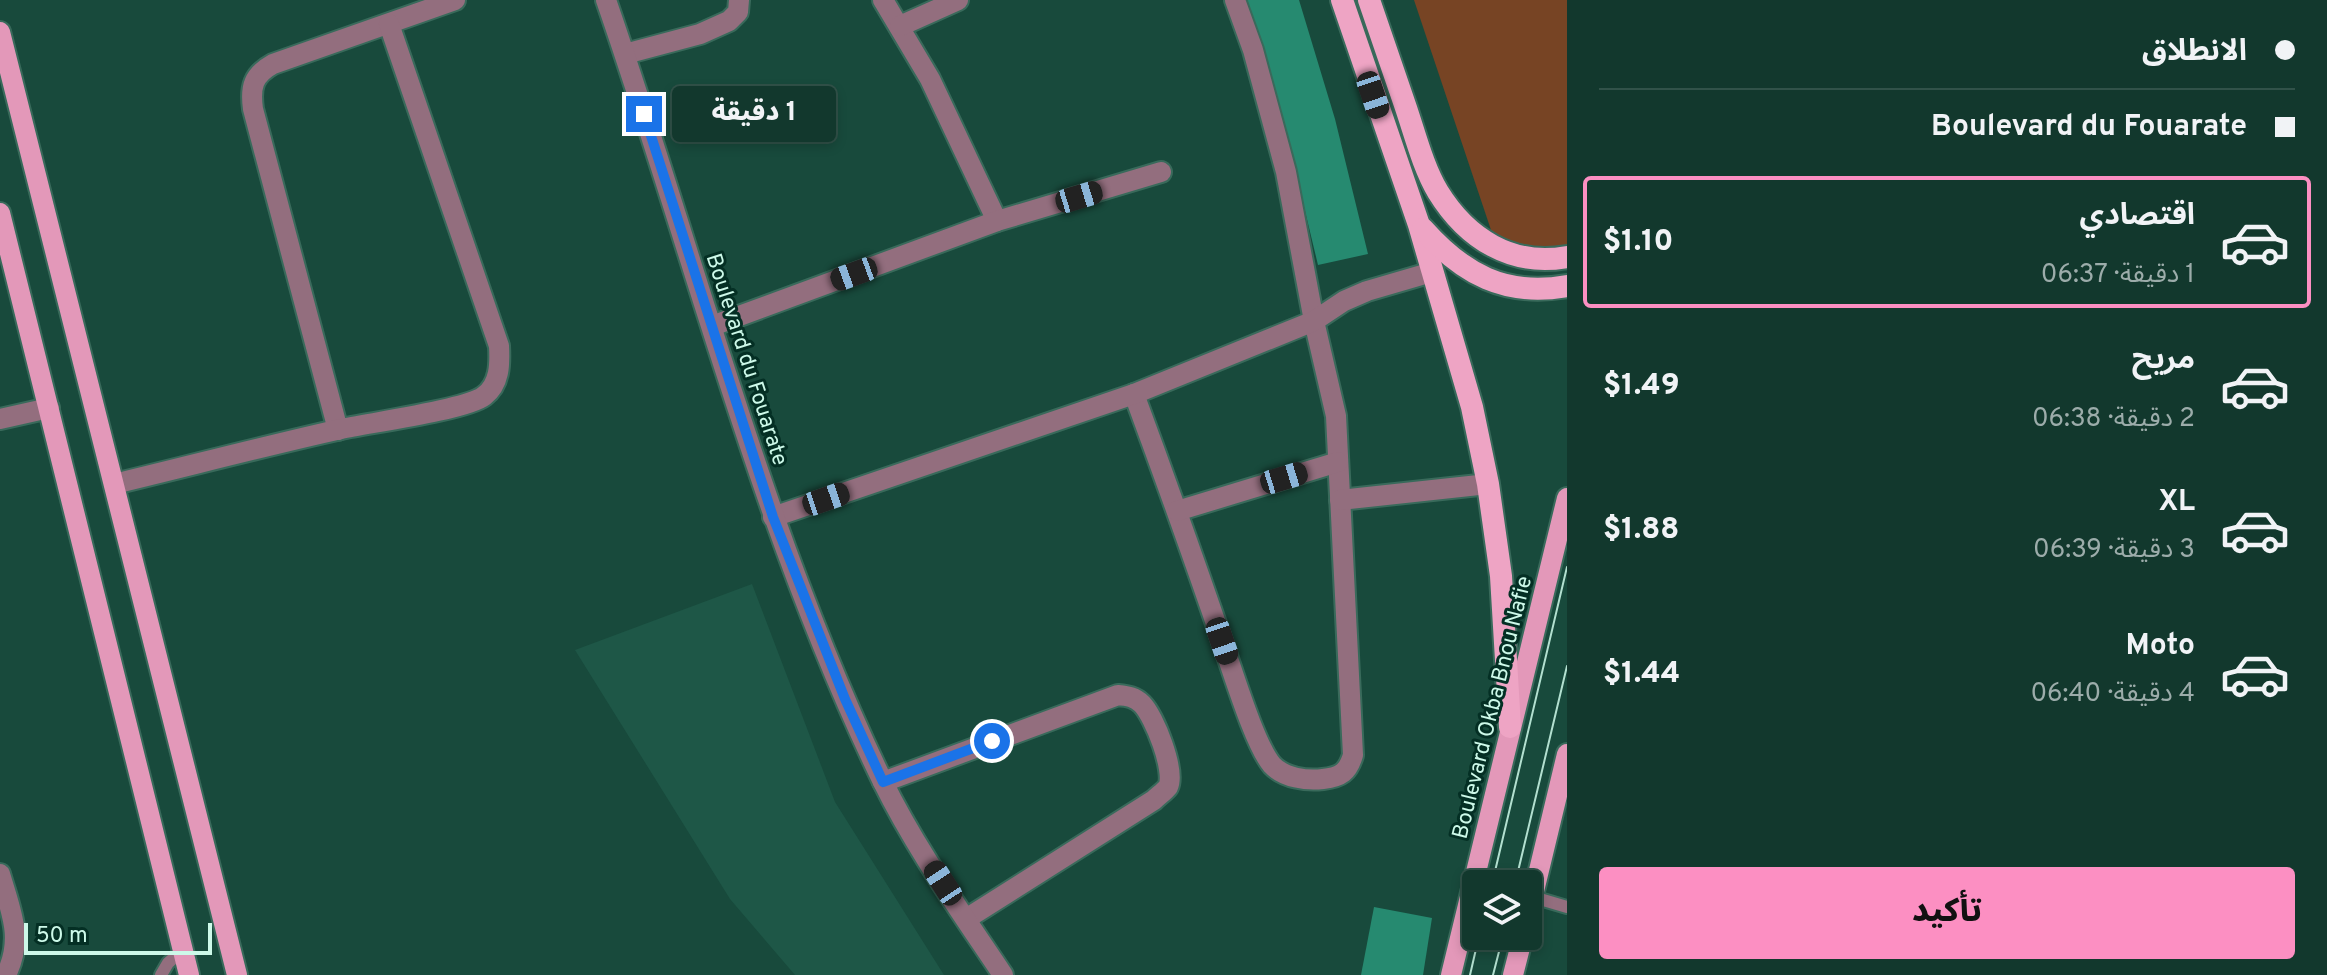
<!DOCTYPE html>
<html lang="ar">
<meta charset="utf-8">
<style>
:root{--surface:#12382d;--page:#1b3f35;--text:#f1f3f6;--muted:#9cacaa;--line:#315249;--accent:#fc8fc2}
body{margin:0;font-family:Overpass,"Noto Sans Arabic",sans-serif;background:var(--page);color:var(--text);direction:rtl;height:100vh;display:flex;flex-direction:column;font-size:30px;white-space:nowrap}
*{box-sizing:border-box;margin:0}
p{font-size:26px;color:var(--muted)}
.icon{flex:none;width:44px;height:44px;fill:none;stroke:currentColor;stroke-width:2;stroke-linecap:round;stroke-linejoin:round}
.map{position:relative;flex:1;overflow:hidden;direction:ltr}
.details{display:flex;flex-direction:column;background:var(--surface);width:760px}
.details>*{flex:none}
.top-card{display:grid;align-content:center;height:176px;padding:0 32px;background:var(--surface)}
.fabs{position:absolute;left:1462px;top:870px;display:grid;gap:16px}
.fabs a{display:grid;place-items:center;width:80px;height:80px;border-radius:8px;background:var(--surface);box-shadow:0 4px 12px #0003,0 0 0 2px var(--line);font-size:40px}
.scale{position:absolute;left:24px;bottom:20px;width:188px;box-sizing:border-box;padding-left:8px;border:4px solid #cdf9e9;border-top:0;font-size:22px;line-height:28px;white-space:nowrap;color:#cdf9e9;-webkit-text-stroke:6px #042f24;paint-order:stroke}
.end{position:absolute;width:36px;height:36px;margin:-18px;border:10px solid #1a73e8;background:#fff;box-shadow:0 0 0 4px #fff}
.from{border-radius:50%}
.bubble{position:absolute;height:56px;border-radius:8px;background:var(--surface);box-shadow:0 4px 12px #0003,0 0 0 2px var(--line);font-size:26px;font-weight:800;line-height:56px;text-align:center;direction:rtl}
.car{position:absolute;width:24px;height:48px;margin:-24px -12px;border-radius:10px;box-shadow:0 0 6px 2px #0007;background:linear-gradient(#222 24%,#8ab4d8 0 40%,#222 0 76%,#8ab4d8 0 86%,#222 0)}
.top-card b{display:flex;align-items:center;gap:28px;height:76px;font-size:30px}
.top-card b+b{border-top:2px solid var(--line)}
.top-card i{width:20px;height:20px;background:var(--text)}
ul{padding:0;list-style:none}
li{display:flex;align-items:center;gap:24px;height:132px;margin:0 16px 12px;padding:0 16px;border:4px solid transparent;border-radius:8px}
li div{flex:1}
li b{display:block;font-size:30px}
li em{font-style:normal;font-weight:800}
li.current{border-color:var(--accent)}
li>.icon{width:72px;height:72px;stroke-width:1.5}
.button{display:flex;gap:16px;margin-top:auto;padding:16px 32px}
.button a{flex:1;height:92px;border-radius:8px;background:var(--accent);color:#111;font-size:32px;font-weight:800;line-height:92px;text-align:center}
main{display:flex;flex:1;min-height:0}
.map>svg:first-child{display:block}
</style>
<main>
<section class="details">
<div class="top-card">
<b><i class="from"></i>الانطلاق</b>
<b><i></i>Boulevard du Fouarate</b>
</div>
<ul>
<li class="current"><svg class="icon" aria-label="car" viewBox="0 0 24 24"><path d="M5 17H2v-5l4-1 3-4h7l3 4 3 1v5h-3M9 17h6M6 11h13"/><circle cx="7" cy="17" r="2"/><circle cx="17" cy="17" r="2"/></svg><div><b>اقتصادي</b><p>1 دقيقة · 06:37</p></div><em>$1.10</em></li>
<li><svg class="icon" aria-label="car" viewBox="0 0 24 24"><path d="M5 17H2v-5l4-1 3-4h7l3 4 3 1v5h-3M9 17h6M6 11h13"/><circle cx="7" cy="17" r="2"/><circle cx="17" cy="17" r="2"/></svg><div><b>مريح</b><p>2 دقيقة · 06:38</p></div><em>$1.49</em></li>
<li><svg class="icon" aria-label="car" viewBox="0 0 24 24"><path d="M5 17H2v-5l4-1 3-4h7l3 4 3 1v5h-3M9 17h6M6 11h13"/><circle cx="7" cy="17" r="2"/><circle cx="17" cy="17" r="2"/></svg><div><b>XL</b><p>3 دقيقة · 06:39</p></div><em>$1.88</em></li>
<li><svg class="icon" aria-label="car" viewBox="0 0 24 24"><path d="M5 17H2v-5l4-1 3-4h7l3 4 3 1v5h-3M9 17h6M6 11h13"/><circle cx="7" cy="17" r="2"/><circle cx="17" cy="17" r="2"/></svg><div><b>Moto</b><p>4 دقيقة · 06:40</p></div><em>$1.44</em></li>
</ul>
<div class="button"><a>تأكيد</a></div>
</section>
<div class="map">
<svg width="1567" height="975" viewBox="0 0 1567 975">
<rect width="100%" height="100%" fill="#184a3c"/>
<polygon fill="#1e5747" points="752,584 835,802 944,975 795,975 730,899 575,650"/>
<polygon fill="#774424" points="1414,0 1567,0 1567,255 1495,242"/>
<g fill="#268a70">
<polygon points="1245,0 1299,0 1335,119 1368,254 1318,265 1286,132"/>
<polygon points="1374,907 1432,918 1423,975 1361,975"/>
</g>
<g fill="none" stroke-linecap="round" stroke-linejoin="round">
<g stroke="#396a5b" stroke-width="16">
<g id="service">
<polyline points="1533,897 1567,907"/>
<polyline points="161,975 168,963 183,950"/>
</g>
</g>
<g stroke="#396a5b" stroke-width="24">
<g id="minor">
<polyline points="883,0 930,79 997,221"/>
<polyline points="900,26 958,0"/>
<polyline points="625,54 700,34 729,21 738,12 739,0"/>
<polyline points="712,326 997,221 1161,172"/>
<path d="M1134,394c31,84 61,168 90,253 10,28 31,98 48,118 12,13 35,16 51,14 18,-2 25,-7 30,-24l-17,-339 -22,-95 -28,-149 -33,-122 -18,-50"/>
<polyline points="0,419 49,408"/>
<path d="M338,430l-85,-321c-3,-22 0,-34 20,-45l182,-64"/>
<path d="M114,484c75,-18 151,-38 227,-55 27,-6 125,-19 143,-33 16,-12 16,-32 15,-50l-110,-322"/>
<polyline points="1340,500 1488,484"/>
<polyline points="1177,511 1338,462"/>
<polyline points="773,517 1134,394 1314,321 1344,301 1367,291 1432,272"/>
<path d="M883,782l235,-87c10,1 17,2 24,9 12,12 34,67 26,83 -3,4 -10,9 -14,13l-188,119"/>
<path d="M0,874c11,38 24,64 6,101"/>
</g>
</g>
<g stroke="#396a5b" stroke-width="24">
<path id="tertiary" d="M606,0c90,260 156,531 276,780 33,68 79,132 121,195"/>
</g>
<g stroke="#396a5b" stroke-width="24">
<g id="primary">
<polyline points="0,32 237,975"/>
<polyline points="0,213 189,975"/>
<polyline points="1528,916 1567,754"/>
<polyline points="1451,975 1567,498"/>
<polyline points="1513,975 1523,936"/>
</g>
</g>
<g stroke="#396a5b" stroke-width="26">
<g id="trunk">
<polyline points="1342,0 1419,225 1472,407 1488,484 1501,576 1510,727"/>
<path d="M1369,0c12,35 24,70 36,105 10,29 18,62 33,87 29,47 74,75 129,65"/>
<path d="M1423,229c40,45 82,68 144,57"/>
</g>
</g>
<use href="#service" stroke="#936e7e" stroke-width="12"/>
<use href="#minor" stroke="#936e7e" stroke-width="20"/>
<use href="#tertiary" stroke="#936e7e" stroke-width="20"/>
<use href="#primary" stroke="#e398b9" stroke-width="20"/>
<use href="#trunk" stroke="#eea4c4" stroke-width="22"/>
<g stroke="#b3e0d0" stroke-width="2">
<polyline points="1492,884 1567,567"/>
<polyline points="1515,884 1567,666"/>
<polyline points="1470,975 1479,936"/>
<polyline points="1493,975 1503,936"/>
</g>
</g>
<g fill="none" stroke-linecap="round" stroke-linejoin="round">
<polyline stroke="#1a73e8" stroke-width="10" points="644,114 773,517 845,699 883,782 992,741"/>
</g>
<g text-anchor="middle" stroke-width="6" stroke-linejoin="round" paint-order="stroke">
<g font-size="22" fill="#cdf9e9" stroke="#042f24">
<text transform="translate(748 359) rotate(72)" y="8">Boulevard du Fouarate</text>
<text transform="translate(1491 707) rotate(-76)" y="8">Boulevard Okba Bnou Nafie</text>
</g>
</g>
</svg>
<div class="fabs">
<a><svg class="icon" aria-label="layers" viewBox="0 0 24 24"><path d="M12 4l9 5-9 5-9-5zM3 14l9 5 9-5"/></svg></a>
</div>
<div class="scale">50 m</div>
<i class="end from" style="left:992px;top:741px"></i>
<i class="end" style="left:644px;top:114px"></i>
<div class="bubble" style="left:672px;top:86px;width:164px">1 دقيقة</div>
<i class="car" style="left:1373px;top:95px;rotate:161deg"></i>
<i class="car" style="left:1079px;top:197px;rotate:73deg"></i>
<i class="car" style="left:854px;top:274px;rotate:250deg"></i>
<i class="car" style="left:1284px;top:478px;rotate:73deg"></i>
<i class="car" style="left:826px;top:499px;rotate:71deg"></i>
<i class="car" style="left:1222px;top:641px;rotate:161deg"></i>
<i class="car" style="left:943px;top:883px;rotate:327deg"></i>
</div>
</main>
